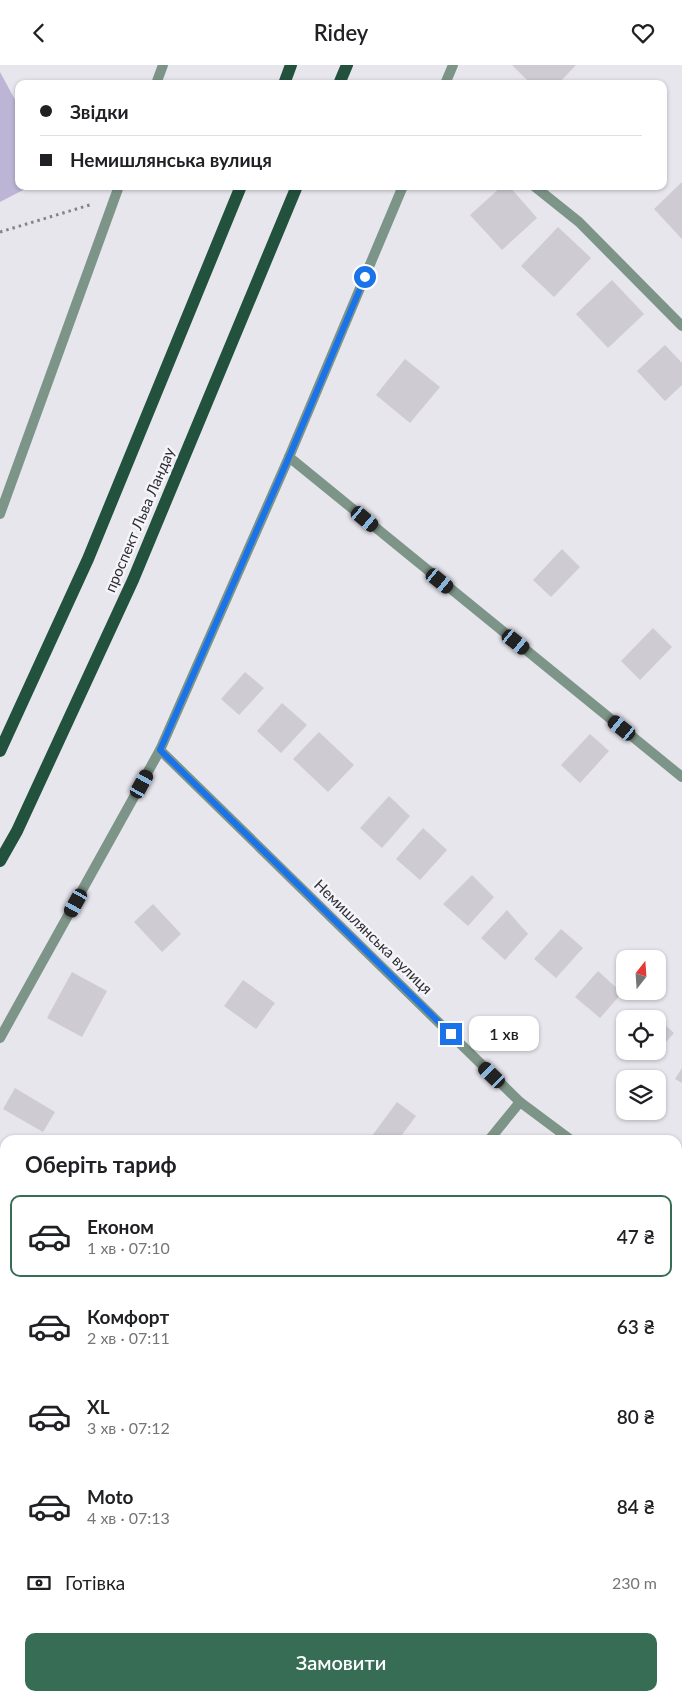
<!DOCTYPE html>
<html lang="uk">
<meta charset="utf-8">
<style>
:root{--surface:#fff;--page:#f2f2f2;--text:#202124;--muted:#757577;--line:#e0e0e0;--accent:#366d54}
body{margin:0;font-family:Lato,sans-serif;background:var(--page);color:var(--text);height:100vh;display:flex;flex-direction:column;font-size:19px;white-space:nowrap}
*{box-sizing:border-box;margin:0}
p{font-size:16px;color:var(--muted)}
.icon{flex:none;width:28px;height:28px;fill:none;stroke:currentColor;stroke-width:2;stroke-linecap:round;stroke-linejoin:round}
.map{position:relative;flex:1;overflow:hidden}
.side{position:absolute;left:0px;top:1070px;width:682px;height:566px;display:flex;flex-direction:column;background:var(--surface);border-radius:15px 15px 0 0;box-shadow:0 1px 4px #0004}
.side>*{flex:none}
.top-card{position:absolute;left:15px;top:15px;width:652px;height:110px;border-radius:10px;box-shadow:0 1px 4px #0004;display:grid;align-content:center;height:110px;padding:0 25px;background:var(--surface)}
.needle{width:32px;rotate:17deg}
.buttons{position:absolute;left:616px;top:885px;display:grid;gap:10px}
.buttons a{display:grid;place-items:center;width:50px;height:50px;border-radius:10px;background:var(--surface);box-shadow:0 1px 4px #0004;font-size:25px}
.end{position:absolute;width:22px;height:22px;margin:-11px;border:6px solid #1a73e8;background:#fff;box-shadow:0 0 0 2px #fff}
.from{border-radius:50%}
.bubble{position:absolute;height:35px;border-radius:10px;background:var(--surface);box-shadow:0 1px 4px #0004;font-size:16px;font-weight:600;line-height:35px;text-align:center}
.car{position:absolute;width:15px;height:30px;margin:-15px -8px;border-radius:6px;box-shadow:0 0 4px 1px #0007;background:linear-gradient(#222 24%,#8ab4d8 0 40%,#222 0 76%,#8ab4d8 0 86%,#222 0)}
.top-card b{display:flex;align-items:center;gap:18px;height:48px;font-size:19px}
.top-card b+b{border-top:1px solid var(--line)}
.top-card i{width:12px;height:12px;background:var(--text)}
ul{padding:0;list-style:none}
li{display:flex;align-items:center;gap:15px;height:82px;margin:0 10px 8px;padding:0 15px;border:2px solid transparent;border-radius:10px}
li div{flex:1}
li b{display:block;font-size:19px}
li em{font-style:normal;font-weight:600}
li.selected{border-color:var(--accent)}
li>.icon{width:45px;height:45px;stroke-width:1.5}
h2{padding:0 25px;font-size:22px;line-height:60px}
.pay{display:flex;align-items:center;gap:12px;height:55px;padding:0 25px;font-size:19px}
.pay p{margin-inline-start:auto}
.primary-button{display:flex;gap:10px;margin-top:auto;padding:10px 25px}
.primary-button a{flex:1;height:58px;border-radius:10px;background:var(--accent);color:#fff;font-size:20px;font-weight:600;line-height:58px;text-align:center}
header{display:flex;justify-content:space-between;align-items:center;height:65px;padding:0 25px;background:var(--surface);font-size:22px;font-weight:600}
.map>svg:first-child{display:block}
</style>
<header><svg class="icon" aria-label="back" viewBox="0 0 24 24"><path d="M15 5l-7 7 7 7"/></svg>Ridey<svg class="icon" aria-label="heart" viewBox="0 0 24 24"><path d="M12 20l-8-8c-3-5 5-10 8-4 3-6 11-1 8 4z"/></svg></header>
<div class="map">
<svg width="682" height="1636" viewBox="0 0 682 1636">
<rect width="100%" height="100%" fill="#e8e6ed"/>
<polygon fill="#bdb5d5" points="0,7 19,42 19,121 31,121 0,137"/>
<g fill="#ceccd2">
<polygon points="512,0 576,0 558,19 531,19"/>
<polygon points="682,117 682,174 654,144"/>
<polygon points="502,121 509,121 537,153 502,185 470,150"/>
<polygon points="558,162 591,193 554,232 521,201"/>
<polygon points="612,215 644,249 608,283 576,249"/>
<polygon points="665,280 682,298 682,320 665,336 637,306"/>
<polygon points="405,294 440,322 410,358 376,330"/>
<polygon points="562,484 580,502 551,532 533,515"/>
<polygon points="653,563 672,582 640,615 621,596"/>
<polygon points="245,607 264,623 239,650 221,634"/>
<polygon points="282,638 307,660 281,688 257,666"/>
<polygon points="319,667 354,700 328,727 293,694"/>
<polygon points="590,669 609,686 580,718 561,700"/>
<polygon points="389,731 410,751 382,783 360,763"/>
<polygon points="423,763 447,785 420,815 396,794"/>
<polygon points="472,810 494,832 468,861 443,839"/>
<polygon points="153,839 181,869 162,887 134,857"/>
<polygon points="507,845 528,869 505,895 481,873"/>
<polygon points="561,864 583,883 556,913 534,894"/>
<polygon points="598,906 622,928 600,953 575,932"/>
<polygon points="72,907 107,926 82,972 47,953"/>
<polygon points="243,915 275,938 256,964 224,941"/>
<polygon points="652,948 674,968 658,986 658,954 646,954"/>
<polygon points="640,986 657,986 649,995"/>
<polygon points="682,1003 682,1018 675,1014"/>
<polygon points="15,1023 55,1047 43,1067 3,1044"/>
<polygon points="397,1037 416,1051 398,1075 369,1075"/>
<polygon points="5,1505 5,1540 0,1535 0,1511"/>
<polygon points="621,1631 655,1631 655,1636 622,1636"/>
</g>
<g fill="none" stroke-linecap="round" stroke-linejoin="round">
<polyline stroke="#858388" stroke-width="3" stroke-dasharray="2.5 4" stroke-linecap="butt" points="0,167 93,139"/>
<g stroke="#7d9588" stroke-width="10">
<polyline points="534,121 579,157 682,261"/>
<polyline points="289,392 682,712"/>
<polyline points="489,1075 520,1037"/>
<polyline points="0,1617 5,1621"/>
<polyline points="18,1631 24,1636"/>
<polyline points="579,1631 579,1636"/>
</g>
<g stroke="#7d9588" stroke-width="10">
<polyline points="156,19 163,0"/>
<polyline points="445,19 453,0"/>
<polyline points="0,449 119,121"/>
<polyline points="160,685 520,1037 571,1075"/>
<polyline points="0,973 160,685 289,392 403,121"/>
<polyline points="678,1140 682,1142"/>
</g>
<g stroke="#22513d" stroke-width="12">
<polyline points="284,19 291,0"/>
<polyline points="339,19 347,0"/>
<polyline points="0,686 88,494 241,121"/>
<polyline points="0,796 17,766 133,515 297,121"/>
</g>
</g>
<g fill="none" stroke-linecap="round" stroke-linejoin="round">
<polyline stroke="#1a73e8" stroke-width="6" points="365,212 289,392 160,685 451,969"/>
</g>
<g text-anchor="middle" stroke-width="5" stroke-linejoin="round" paint-order="stroke">
<g font-size="15" fill="#2e2d2f" stroke="#f5f4fa">
<text transform="translate(140 455) rotate(-67)" y="5">проспект Льва Ландау</text>
<text transform="translate(373 872) rotate(44)" y="5">Немишлянська вулиця</text>
</g>
</g>
</svg>
<div class="buttons">
<a><svg class="needle" viewBox="-14 -14 28 28"><path d="M0-13l5 13h-10z" fill="#e53935"/><path d="M0 13l5-13h-10z" fill="#757577"/></svg></a>
<a><svg class="icon" aria-label="locate" viewBox="0 0 24 24"><circle cx="12" cy="12" r="6"/><path d="M12 2v4M12 18v4M2 12h4M18 12h4"/></svg></a>
<a><svg class="icon" aria-label="layers" viewBox="0 0 24 24"><path d="M12 4l9 5-9 5-9-5zM3 14l9 5 9-5"/></svg></a>
</div>
<i class="end from" style="left:365px;top:212px"></i>
<i class="end" style="left:451px;top:969px"></i>
<div class="bubble" style="left:469px;top:951px;width:70px">1 хв</div>
<i class="car" style="left:365px;top:454px;rotate:130deg"></i>
<i class="car" style="left:440px;top:516px;rotate:129deg"></i>
<i class="car" style="left:516px;top:577px;rotate:129deg"></i>
<i class="car" style="left:622px;top:663px;rotate:309deg"></i>
<i class="car" style="left:142px;top:719px;rotate:29deg"></i>
<i class="car" style="left:76px;top:838px;rotate:209deg"></i>
<i class="car" style="left:492px;top:1010px;rotate:314deg"></i>
<div class="top-card">
<b><i class="from"></i>Звідки</b>
<b><i></i>Немишлянська вулиця</b>
</div>
<section class="side">
<h2>Оберіть тариф</h2>
<ul>
<li class="selected"><svg class="icon" aria-label="car" viewBox="0 0 24 24"><path d="M5 17H2v-5l4-1 3-4h7l3 4 3 1v5h-3M9 17h6M6 11h13"/><circle cx="7" cy="17" r="2"/><circle cx="17" cy="17" r="2"/></svg><div><b>Економ</b><p>1 хв · 07:10</p></div><em>47 ₴</em></li>
<li><svg class="icon" aria-label="car" viewBox="0 0 24 24"><path d="M5 17H2v-5l4-1 3-4h7l3 4 3 1v5h-3M9 17h6M6 11h13"/><circle cx="7" cy="17" r="2"/><circle cx="17" cy="17" r="2"/></svg><div><b>Комфорт</b><p>2 хв · 07:11</p></div><em>63 ₴</em></li>
<li><svg class="icon" aria-label="car" viewBox="0 0 24 24"><path d="M5 17H2v-5l4-1 3-4h7l3 4 3 1v5h-3M9 17h6M6 11h13"/><circle cx="7" cy="17" r="2"/><circle cx="17" cy="17" r="2"/></svg><div><b>XL</b><p>3 хв · 07:12</p></div><em>80 ₴</em></li>
<li><svg class="icon" aria-label="car" viewBox="0 0 24 24"><path d="M5 17H2v-5l4-1 3-4h7l3 4 3 1v5h-3M9 17h6M6 11h13"/><circle cx="7" cy="17" r="2"/><circle cx="17" cy="17" r="2"/></svg><div><b>Moto</b><p>4 хв · 07:13</p></div><em>84 ₴</em></li>
</ul>
<div class="pay"><svg class="icon" aria-label="cash" viewBox="0 0 24 24"><path d="M3 7h18v10H3z"/><circle cx="12" cy="12" r="2"/></svg>Готівка<p>230 m</p></div>
<div class="primary-button"><a>Замовити</a></div>
</section>
</div>
